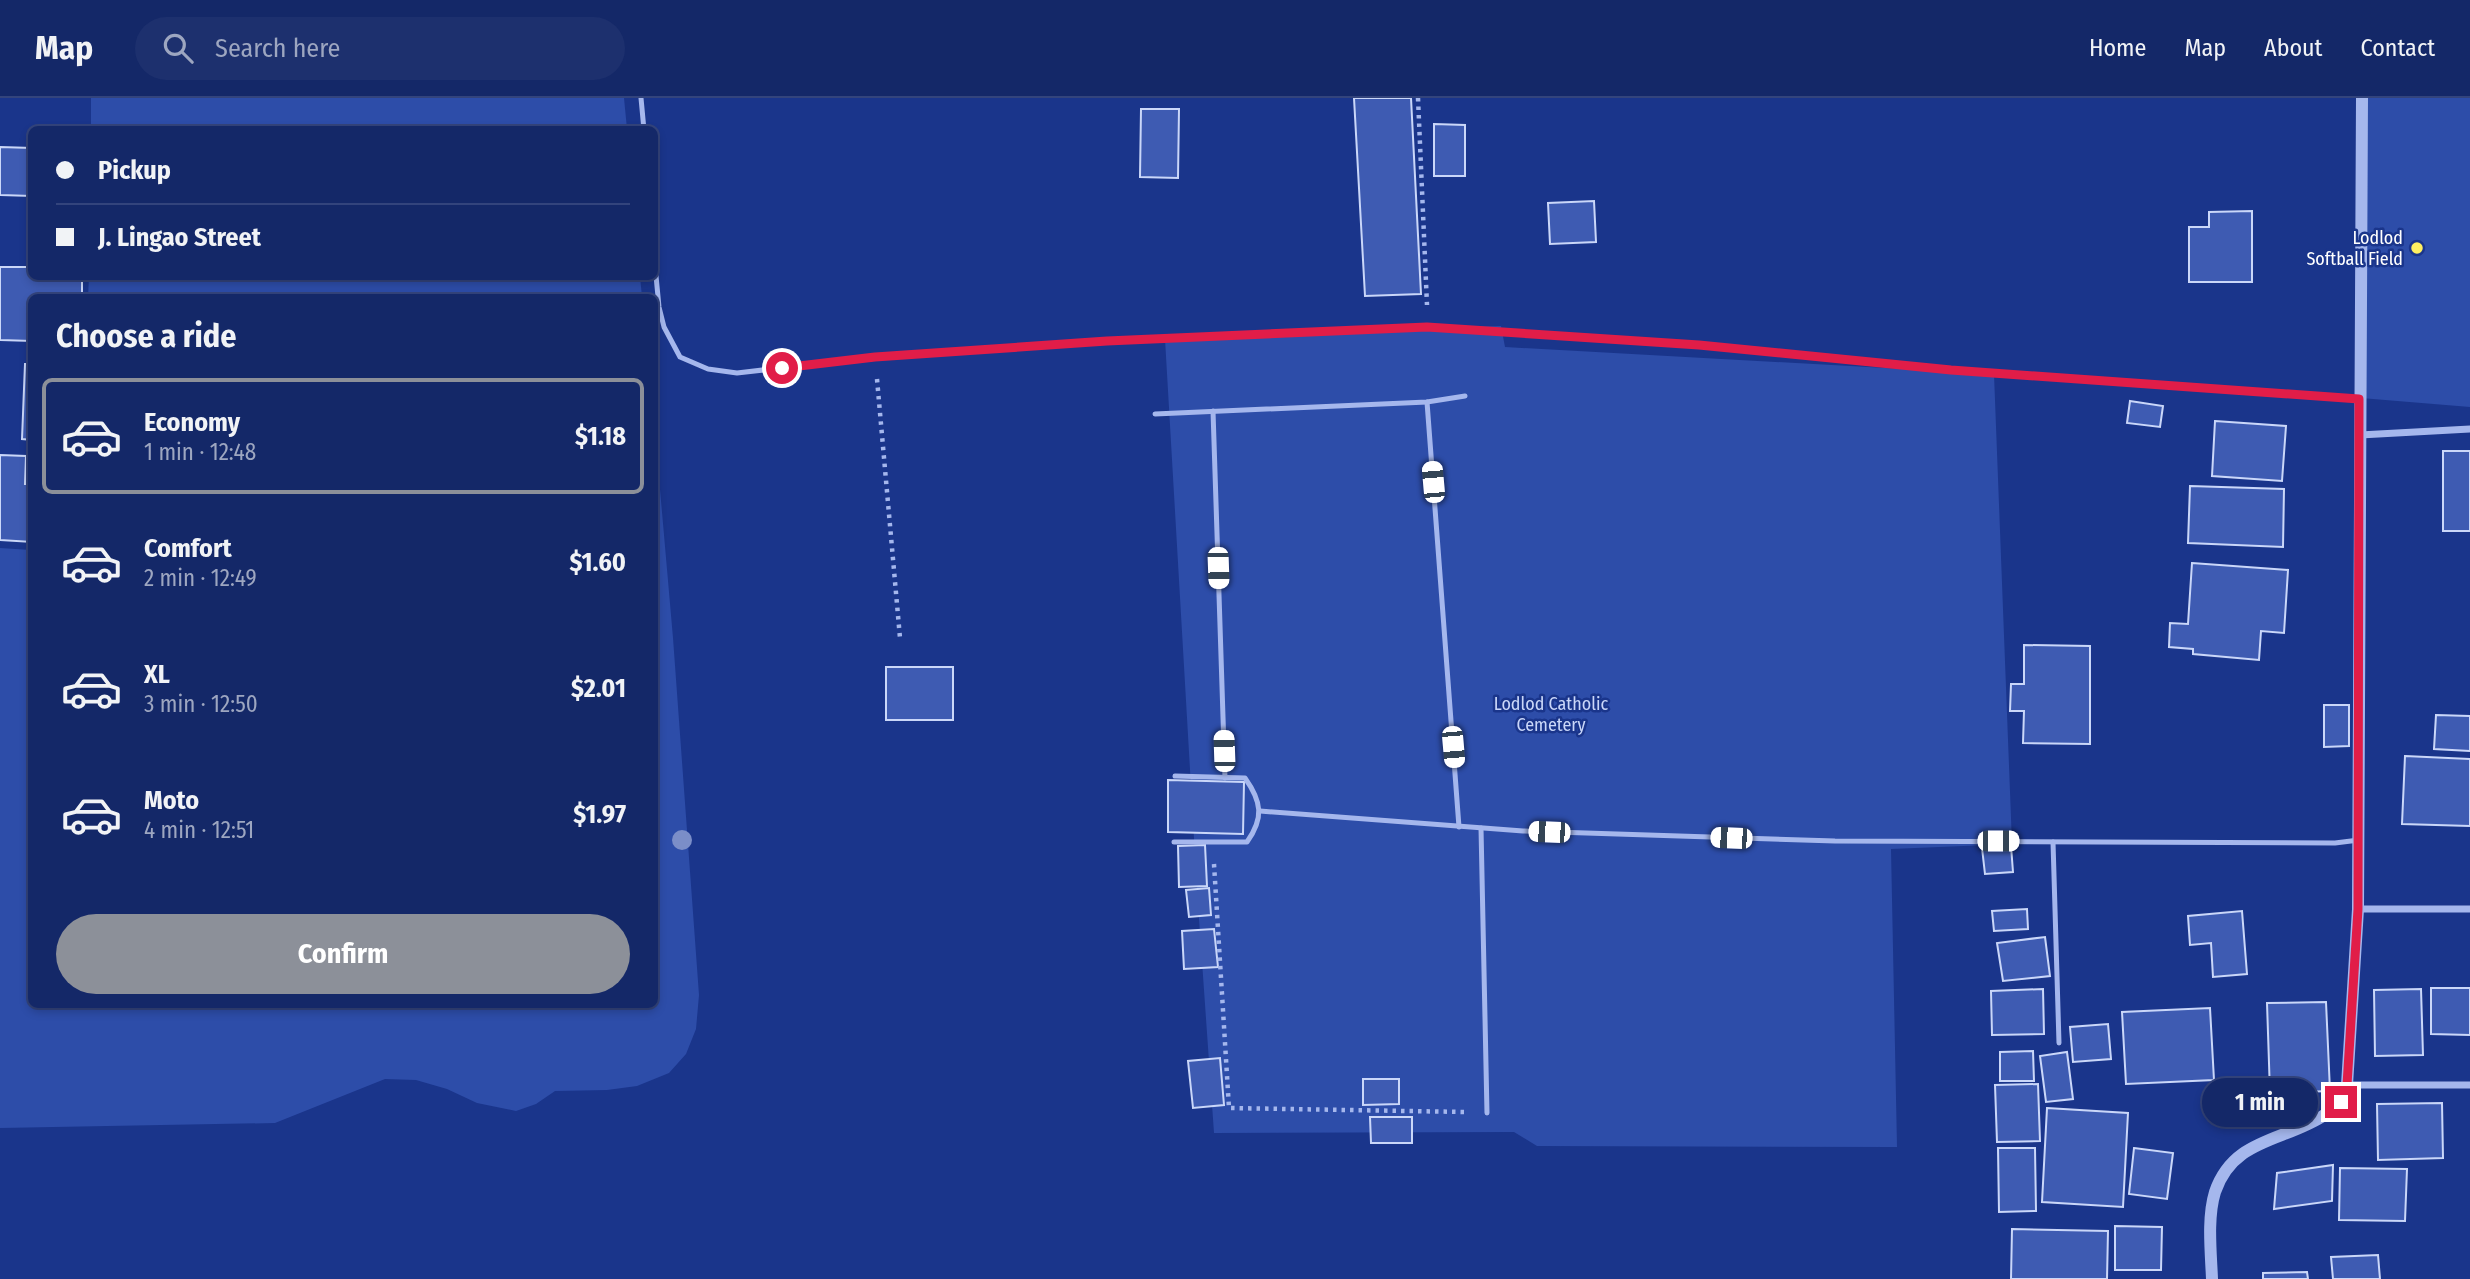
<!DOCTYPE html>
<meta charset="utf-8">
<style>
:root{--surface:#142868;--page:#1d306e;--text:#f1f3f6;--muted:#9da6c0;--line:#33447c;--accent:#8c9099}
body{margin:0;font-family:"Fira Sans Condensed",sans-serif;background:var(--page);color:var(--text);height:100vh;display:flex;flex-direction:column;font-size:26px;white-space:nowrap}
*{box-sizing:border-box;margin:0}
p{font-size:23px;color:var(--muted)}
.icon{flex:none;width:38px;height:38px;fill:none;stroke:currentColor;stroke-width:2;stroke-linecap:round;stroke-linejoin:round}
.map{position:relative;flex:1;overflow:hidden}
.details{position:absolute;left:28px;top:196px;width:630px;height:714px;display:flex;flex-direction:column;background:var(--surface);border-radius:10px;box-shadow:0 4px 10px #0003,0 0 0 2px var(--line)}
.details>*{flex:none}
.guide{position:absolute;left:28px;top:28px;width:630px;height:154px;border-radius:10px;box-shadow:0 4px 10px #0003,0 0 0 2px var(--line);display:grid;align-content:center;height:154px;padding:0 28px;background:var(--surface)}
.end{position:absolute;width:32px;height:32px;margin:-16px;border:9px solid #e11d48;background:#fff;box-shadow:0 0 0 4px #fff}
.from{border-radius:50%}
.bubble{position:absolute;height:49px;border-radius:24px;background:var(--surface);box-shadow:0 4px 10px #0003,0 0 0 2px var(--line);font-size:23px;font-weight:700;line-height:49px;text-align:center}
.car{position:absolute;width:21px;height:42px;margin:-21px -10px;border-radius:9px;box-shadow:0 0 5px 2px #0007;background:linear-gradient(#fff 24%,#345 0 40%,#fff 0 76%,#345 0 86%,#fff 0)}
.guide b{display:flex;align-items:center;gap:24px;height:66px;font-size:26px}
.guide b+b{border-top:2px solid var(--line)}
.guide i{width:18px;height:18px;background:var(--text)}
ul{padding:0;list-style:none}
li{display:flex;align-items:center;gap:21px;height:116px;margin:0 14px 10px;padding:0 14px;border:4px solid transparent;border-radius:10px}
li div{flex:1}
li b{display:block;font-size:26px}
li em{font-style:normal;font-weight:700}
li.current{border-color:var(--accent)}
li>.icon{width:63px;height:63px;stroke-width:1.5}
h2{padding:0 28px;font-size:32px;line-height:84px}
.button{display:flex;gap:14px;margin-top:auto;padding:14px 28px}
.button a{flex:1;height:80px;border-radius:42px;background:var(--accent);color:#fff;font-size:28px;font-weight:700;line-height:80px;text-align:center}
header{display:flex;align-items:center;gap:42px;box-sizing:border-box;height:98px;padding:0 35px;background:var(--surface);border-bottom:2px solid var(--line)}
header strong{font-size:33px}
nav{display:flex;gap:38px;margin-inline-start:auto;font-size:24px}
.search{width:490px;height:63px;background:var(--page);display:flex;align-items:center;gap:18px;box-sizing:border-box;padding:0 24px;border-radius:38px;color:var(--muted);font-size:26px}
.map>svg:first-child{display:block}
</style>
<header>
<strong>Map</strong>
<div class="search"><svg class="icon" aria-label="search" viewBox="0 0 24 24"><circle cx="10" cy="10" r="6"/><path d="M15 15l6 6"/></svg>Search here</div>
<nav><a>Home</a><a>Map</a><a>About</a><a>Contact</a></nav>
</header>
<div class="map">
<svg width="2470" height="1181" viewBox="0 0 2470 1181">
<rect width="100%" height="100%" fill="#1a358b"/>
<g fill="#2d4da9">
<polygon points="91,0 624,0 627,31 91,31"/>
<polygon points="2368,0 2470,0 2470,309 2361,300"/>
<polygon points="89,178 640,178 642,199 88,200"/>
<polygon points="1501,228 1505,249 1994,276 2012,746 1891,751 1897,1049 1537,1048 1514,1034 1214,1035 1197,792 1165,241"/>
<polygon points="655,334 673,540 699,897 696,931 686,956 669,975 637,988 607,992 555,993 536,1006 516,1013 477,1005 447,991 416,982 385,981 275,1025 0,1030 0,450 31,452 32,906 654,906"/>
</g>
<g fill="#3e5bb2" stroke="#cad7f9" stroke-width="2">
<polygon points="1354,0 1411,0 1421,196 1365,198"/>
<polygon points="1141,11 1179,11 1178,80 1140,79"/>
<polygon points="1434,26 1465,27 1465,78 1434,78"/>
<polygon points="0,49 32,50 32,98 0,97"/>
<polygon points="1594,103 1596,144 1550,146 1548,105"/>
<polygon points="2252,113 2252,184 2189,184 2189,129 2209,129 2209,114"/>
<polygon points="0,169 32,169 32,178 82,178 82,200 32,200 32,243 0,242"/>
<polygon points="25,266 32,266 32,342 22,341"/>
<polygon points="2130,303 2163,308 2160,329 2127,325"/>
<polygon points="2215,323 2286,328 2282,383 2212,378"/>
<rect x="2443" y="353" width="27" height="80"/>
<polygon points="0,357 26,358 25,386 32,386 32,444 0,442"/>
<polygon points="2190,388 2284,391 2283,449 2188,445"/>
<polygon points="2192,465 2288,472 2284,535 2261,533 2259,562 2193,556 2193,551 2169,549 2170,525 2188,526"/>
<polygon points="2024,547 2090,548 2090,646 2023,645 2024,613 2010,613 2011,586 2024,586"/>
<rect x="886" y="569" width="67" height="53"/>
<polygon points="2324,607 2349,607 2349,648 2324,649"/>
<polygon points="2436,617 2470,618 2470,653 2434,651"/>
<polygon points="2405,658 2470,661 2470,728 2402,726"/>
<polygon points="1168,682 1244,684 1243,736 1168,734"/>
<polygon points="1205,747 1207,788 1179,789 1178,748"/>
<polygon points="2011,748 2013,774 1985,776 1982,750"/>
<polygon points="1209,790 1211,817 1189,819 1186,792"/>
<polygon points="2027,811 2028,831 1994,833 1992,813"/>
<polygon points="2242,813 2247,876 2213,879 2211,845 2190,847 2188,818"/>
<polygon points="1214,831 1218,869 1184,871 1182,833"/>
<polygon points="2045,839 2050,878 2003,883 1997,845"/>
<polygon points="2431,890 2470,890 2470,937 2431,936"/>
<polygon points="2043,891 2044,936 1992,937 1991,893"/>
<polygon points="2421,891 2423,957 2375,958 2374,892"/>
<polygon points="2326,904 2330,993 2270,995 2267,905"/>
<polygon points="2210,910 2214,982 2126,986 2122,914"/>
<polygon points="2108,926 2111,961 2073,964 2070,929"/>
<polygon points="2033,953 2034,983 2000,983 2000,954"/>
<polygon points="2067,954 2073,1001 2046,1004 2040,958"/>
<polygon points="1220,960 1224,1007 1193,1010 1188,963"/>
<polygon points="1363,981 1399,981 1399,1006 1363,1007"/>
<polygon points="2038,986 2040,1043 1997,1044 1995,987"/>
<polygon points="2442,1005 2443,1060 2378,1062 2377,1006"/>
<polygon points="2047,1010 2128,1015 2123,1109 2042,1104"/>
<polygon points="1370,1019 1412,1019 1412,1045 1371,1045"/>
<polygon points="1998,1050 2035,1050 2036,1113 1999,1114"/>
<polygon points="2134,1050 2173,1055 2167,1101 2129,1096"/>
<polygon points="2333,1067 2332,1103 2274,1111 2277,1075"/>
<polygon points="2340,1070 2407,1071 2405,1123 2339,1122"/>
<polygon points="2115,1128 2162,1129 2161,1172 2115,1172"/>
<polygon points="2012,1131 2108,1133 2107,1181 2011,1181"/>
<polygon points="2378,1157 2380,1181 2333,1181 2331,1159"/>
<polygon points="2307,1174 2308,1181 2263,1181 2263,1175"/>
</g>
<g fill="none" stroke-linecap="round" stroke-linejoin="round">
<g stroke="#a5b7ed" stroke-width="4.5" stroke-dasharray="3.5 5" stroke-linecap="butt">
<polyline points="1418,0 1427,207"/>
<polyline points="877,281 900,540"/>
<polyline points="1214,766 1229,1010 1466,1014"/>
</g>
<g stroke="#a5b7ed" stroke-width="5">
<polyline points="641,0 644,32"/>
<polyline points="654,157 659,209 664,229 680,259 708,271 737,275 875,259 1107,243 1427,229 1699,247 1951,272 2359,301"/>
<polyline points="1427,304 1459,729"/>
<polyline points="1213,313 1225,680"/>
<polyline points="1155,316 1427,304 1465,298"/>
<polyline points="1260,713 1523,733 1835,743 2335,745 2359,742"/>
<polyline points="1481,730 1487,1015"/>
<path d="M1174,744h73c17,-24 15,-40 -2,-64l-70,-2"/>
<polyline points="2053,744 2059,945"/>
</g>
<g stroke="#a5b7ed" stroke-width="7">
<polyline points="2360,337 2470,331"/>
<polyline points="2358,811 2470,811"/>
<polyline points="2347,987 2470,987"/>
</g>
<path stroke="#a5b7ed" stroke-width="12" d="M2212,1181c-1,-26 -5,-61 3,-87 19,-55 70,-50 111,-78 5,-4 13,-8 16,-14 3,-4 4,-11 5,-15l11,-176 4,-811"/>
</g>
<circle fill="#7b8ec8" cx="682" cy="742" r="10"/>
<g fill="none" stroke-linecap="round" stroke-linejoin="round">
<polyline stroke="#e11d48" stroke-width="9" points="782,270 875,259 1107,243 1427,229 1699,247 1951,272 2359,301 2358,811 2347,987 2341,1004"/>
</g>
<circle fill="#fff061" stroke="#1a358b" stroke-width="2.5" cx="2417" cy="150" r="7"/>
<g text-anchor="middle" stroke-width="5" stroke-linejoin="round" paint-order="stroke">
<g font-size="18" fill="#fff" stroke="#1a358b" text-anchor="end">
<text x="2403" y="146">Lodlod<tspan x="2403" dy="21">Softball Field</tspan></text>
</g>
<g font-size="18" fill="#cad7f9" stroke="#1a358b">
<text x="1551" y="612">Lodlod Catholic<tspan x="1551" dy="21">Cemetery</tspan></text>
</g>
</g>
</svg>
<i class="end from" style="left:782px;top:270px"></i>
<i class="end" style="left:2341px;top:1004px"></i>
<div class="bubble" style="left:2202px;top:980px;width:116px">1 min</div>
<i class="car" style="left:1433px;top:384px;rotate:355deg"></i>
<i class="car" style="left:1218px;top:470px;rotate:178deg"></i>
<i class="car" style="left:1453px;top:649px;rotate:175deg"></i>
<i class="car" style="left:1224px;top:653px;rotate:358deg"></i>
<i class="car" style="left:1549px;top:734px;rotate:272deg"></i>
<i class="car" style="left:1731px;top:740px;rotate:272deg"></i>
<i class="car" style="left:1998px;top:743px;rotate:90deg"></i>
<div class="guide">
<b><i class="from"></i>Pickup</b>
<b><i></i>J. Lingao Street</b>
</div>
<section class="details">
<h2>Choose a ride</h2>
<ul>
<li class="current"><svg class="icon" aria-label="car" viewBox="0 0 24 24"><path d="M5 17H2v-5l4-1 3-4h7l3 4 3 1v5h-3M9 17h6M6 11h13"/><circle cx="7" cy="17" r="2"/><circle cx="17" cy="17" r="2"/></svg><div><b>Economy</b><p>1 min · 12:48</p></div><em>$1.18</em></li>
<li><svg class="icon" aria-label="car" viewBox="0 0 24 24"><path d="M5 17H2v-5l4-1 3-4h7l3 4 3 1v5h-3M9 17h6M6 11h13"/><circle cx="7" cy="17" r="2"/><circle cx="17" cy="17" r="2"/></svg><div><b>Comfort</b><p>2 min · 12:49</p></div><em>$1.60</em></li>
<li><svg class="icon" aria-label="car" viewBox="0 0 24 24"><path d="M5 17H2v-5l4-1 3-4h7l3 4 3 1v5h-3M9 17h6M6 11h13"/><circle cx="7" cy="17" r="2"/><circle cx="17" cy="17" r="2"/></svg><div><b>XL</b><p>3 min · 12:50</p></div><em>$2.01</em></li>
<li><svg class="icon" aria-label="car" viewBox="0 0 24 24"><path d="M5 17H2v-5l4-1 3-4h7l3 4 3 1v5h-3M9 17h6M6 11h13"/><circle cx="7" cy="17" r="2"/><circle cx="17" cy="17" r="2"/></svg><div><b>Moto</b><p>4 min · 12:51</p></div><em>$1.97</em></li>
</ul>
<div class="button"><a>Confirm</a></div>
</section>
</div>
